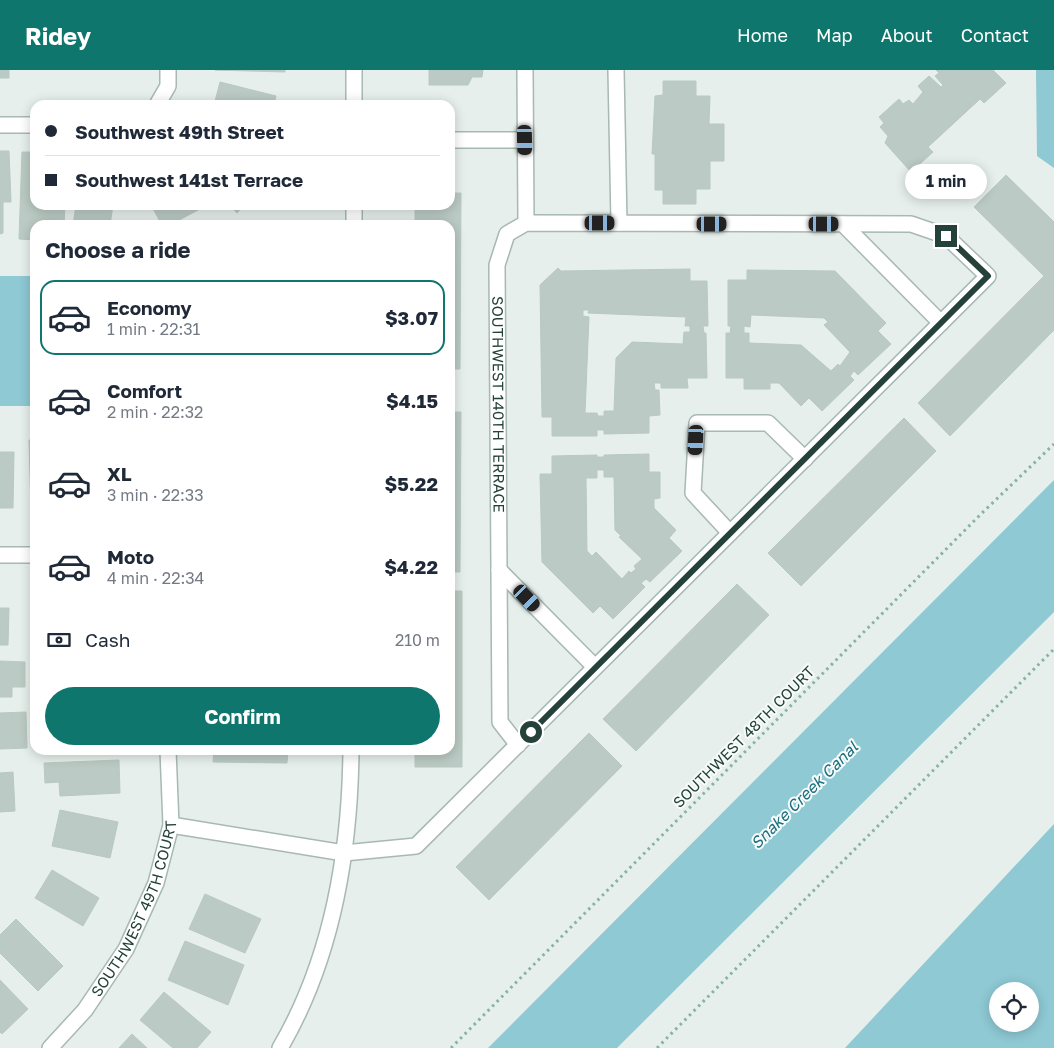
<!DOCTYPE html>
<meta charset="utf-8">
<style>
:root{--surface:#fff;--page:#f2f2f3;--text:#1f2937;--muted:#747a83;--line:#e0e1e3;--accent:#0f766e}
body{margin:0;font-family:"Golos Text",sans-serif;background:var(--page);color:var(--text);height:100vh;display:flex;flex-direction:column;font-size:19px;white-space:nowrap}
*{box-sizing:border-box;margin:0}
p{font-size:16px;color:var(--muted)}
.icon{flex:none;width:28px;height:28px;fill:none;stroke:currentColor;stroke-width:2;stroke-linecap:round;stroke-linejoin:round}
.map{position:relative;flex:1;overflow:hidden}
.panel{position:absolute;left:30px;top:150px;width:425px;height:535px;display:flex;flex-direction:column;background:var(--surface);border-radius:15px;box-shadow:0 2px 12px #0003}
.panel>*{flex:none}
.guide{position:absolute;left:30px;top:30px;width:425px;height:110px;border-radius:15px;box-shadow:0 2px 12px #0003;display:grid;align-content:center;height:110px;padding:0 15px;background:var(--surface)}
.tools{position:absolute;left:989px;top:912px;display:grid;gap:10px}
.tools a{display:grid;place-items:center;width:50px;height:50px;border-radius:50%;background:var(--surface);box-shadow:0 2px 12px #0003;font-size:25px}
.end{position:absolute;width:22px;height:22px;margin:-11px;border:6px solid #24423a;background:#fff;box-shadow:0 0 0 2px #fff}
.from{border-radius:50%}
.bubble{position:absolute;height:35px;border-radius:18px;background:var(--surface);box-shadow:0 2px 12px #0003;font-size:16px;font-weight:700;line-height:35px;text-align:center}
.car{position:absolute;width:15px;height:30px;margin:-15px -8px;border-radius:6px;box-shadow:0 0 4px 1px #0007;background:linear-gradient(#222 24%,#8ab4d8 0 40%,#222 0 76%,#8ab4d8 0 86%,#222 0)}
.guide b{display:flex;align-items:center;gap:18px;height:48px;font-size:19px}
.guide b+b{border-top:1px solid var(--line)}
.guide i{width:12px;height:12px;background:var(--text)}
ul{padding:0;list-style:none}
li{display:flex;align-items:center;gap:15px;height:75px;margin:0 10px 8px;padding:0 5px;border:2px solid transparent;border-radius:15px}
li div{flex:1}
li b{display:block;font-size:19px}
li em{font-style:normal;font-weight:700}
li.selected{border-color:var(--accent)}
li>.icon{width:45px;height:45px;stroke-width:1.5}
h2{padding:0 15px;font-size:22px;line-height:60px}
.pay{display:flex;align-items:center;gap:12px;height:55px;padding:0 15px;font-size:19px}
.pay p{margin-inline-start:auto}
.cta{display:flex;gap:10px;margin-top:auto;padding:10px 15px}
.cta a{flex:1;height:58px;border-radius:30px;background:var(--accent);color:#fff;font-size:20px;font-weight:700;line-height:58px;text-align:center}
header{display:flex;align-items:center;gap:30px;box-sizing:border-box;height:70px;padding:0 25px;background:var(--accent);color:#fff}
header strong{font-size:24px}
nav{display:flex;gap:28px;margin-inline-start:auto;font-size:18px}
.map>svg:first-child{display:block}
</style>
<header>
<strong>Ridey</strong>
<nav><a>Home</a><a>Map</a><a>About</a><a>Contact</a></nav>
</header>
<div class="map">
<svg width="1054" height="978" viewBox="0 0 1054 978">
<rect width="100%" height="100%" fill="#e6efeb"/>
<g fill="#8ec9d4" fill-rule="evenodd">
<polygon points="1036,0 1054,0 1054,98 1037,86"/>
<rect x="0" y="206" width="35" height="130"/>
<polygon points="1054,410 1054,542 617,978 488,978"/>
<path d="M1054,754v224h-209zM1030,921v33h-32v-33z"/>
</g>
<g fill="#bbcac4" stroke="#b8c9c2" fill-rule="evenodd">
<rect x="0" y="0" width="9" height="8"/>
<polygon points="215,0 285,0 285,2"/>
<polygon points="429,0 483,0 482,7 472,7 468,15 429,15"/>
<polygon points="936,0 993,0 1006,13 984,33 980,29 928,77 933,82 911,102 885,73 888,66 880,57 884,53 879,47 899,29 903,34 909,30 913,34 923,22 918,16 929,6 941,17 943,15 935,6 939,3"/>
<polygon points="663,11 696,11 696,26 710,26 709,54 724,54 724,91 710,91 710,119 696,119 696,134 663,134 663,120 655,120 655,84 652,84 655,26 663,25"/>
<polygon points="220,12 276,26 274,35 214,35"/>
<polygon points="0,81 9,81 11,132 3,132 3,163 0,164"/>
<polygon points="22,82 35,82 35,135 65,135 64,155 35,155 35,170 19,169"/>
<polygon points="1006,105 1054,152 1054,260 950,366 918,333 1044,206 974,137"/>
<polygon points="450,123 461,123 460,299 450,299 450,155 415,155 415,135 450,135"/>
<polygon points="76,135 113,135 110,155 73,155"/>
<polygon points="151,135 196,135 198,140 170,155 162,155"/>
<polygon points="229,135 244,135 237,143"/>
<path d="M558,198l3,3 129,-2v12h17l1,45h-5l1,7h2l1,45h-20l1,10h-27v-5h-7l1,7h4l1,25 -11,1v17l-45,1v-4h-7v6h-45v-19h-10l-2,-132zM583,240h6l-1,3 98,4 -1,9h5v6h-6l-1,12 -51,-2 -16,16 -2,53h-10v5h-6l-1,-3h-12l4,-96 -6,-1z"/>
<path d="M747,200l88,1 51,52 -8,8 13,13 -33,31 -4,-4 -4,5 4,4 -32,31 -13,-13 -8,8 -22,-23h-9v6h-26v-11h-18v-45h4l1,-7h-3v-46h19zM751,245l73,3 4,4 -4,3 26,27 -10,14 -2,-2 -7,7 -30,-26 -52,-2v-10h-5v-7l6,1z"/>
<polygon points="450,342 461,342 460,502 450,502"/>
<polygon points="904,348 936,381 801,516 768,483"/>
<polygon points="29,370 35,370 35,441 31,441"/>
<polygon points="0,382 14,382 13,438 0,438"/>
<path d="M649,384v18h11v26l-6,1v9l22,22 -7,8 13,13 -32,31 -4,-3 -5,4 4,4 -32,32 -13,-13 -7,7 -51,-51 -2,-88h12v-18l45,-1v2h7v-2zM597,400h7v7h10l1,53 6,6 -2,1 23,22 -8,7 2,3 -5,4 -2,-2 -7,8 -26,-27 -4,4 -5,-5 -1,-73h11z"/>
<polygon points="737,514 769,545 636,681 603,649"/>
<polygon points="450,521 462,521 462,697 415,697 415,680 450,680"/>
<polygon points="0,538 9,538 8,575 0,575"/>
<polygon points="0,591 25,592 25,617 12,617 12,627 0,627"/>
<polygon points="26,642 27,678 0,679 0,643"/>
<polygon points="589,663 622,696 489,830 456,797"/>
<polygon points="214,680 288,680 287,693 213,692"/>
<polygon points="119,690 120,723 60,726 59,712 45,713 44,693"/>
<polygon points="13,702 15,741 0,742 0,703"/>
<polygon points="60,740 118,752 110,788 52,776"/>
<polygon points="52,800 99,828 83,856 35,828"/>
<polygon points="205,824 261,849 245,883 189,859"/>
<polygon points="16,849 63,896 38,921 0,883 0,865"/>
<polygon points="185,871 244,895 228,935 168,910"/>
<polygon points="0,910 28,939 2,964 0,962"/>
<polygon points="164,922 211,962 197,978 173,978 140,950"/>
<polygon points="132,964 147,978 119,978"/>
</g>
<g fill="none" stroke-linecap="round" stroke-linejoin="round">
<g stroke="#a8b8b2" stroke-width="18">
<g id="minor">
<polyline points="354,0 354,35"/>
<polyline points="525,0 526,153"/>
<polyline points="616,0 619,153"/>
<polyline points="157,35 168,16 168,0"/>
<polyline points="0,55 35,55"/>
<polyline points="450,70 525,70"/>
<polyline points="843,154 941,253"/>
<polyline points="354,155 354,135"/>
<polyline points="730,463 693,423 697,353 768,353 805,389"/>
<polyline points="0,485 35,485"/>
<polyline points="499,500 595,597"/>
<path id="s1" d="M171,755l173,28 72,-7 572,-570 -42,-40 -35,-12 -385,-1 -19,11 -10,31 3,457 18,23"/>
<path id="s2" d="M50,978l35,-38 41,-61 30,-66 15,-58 -3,-75"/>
<path d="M280,978c52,-89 70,-196 71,-298"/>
</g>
</g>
<g stroke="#86b3a5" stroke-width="3" stroke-dasharray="2.5 4" stroke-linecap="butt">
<polyline points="451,978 981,444 1054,374"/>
<polyline points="657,978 1054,579"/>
</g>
<use href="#minor" stroke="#fff" stroke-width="15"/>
</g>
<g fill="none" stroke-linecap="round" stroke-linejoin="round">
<polyline stroke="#24423a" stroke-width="6" points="531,662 988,206 946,166"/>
</g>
<g text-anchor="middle" stroke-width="4" stroke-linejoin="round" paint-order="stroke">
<g font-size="15" fill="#24423a" stroke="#f7fbf9">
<text dy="5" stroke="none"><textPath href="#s1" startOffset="1729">SOUTHWEST 140TH TERRACE</textPath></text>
<text transform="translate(744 667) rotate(-45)" y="5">SOUTHWEST 48TH COURT</text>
<text dy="5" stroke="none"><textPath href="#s2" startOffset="166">SOUTHWEST 49TH COURT</textPath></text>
</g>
<g font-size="16" font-style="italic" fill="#1c6f80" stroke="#f7fbf9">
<text transform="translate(804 725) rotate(-45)" y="6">Snake Creek Canal</text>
</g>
</g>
</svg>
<div class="tools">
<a><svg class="icon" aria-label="locate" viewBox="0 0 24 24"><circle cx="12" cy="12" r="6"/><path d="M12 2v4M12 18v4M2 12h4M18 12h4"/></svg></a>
</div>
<i class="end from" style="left:531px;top:662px"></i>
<i class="end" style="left:946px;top:166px"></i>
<div class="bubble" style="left:905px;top:94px;width:82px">1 min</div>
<i class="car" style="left:525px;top:70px;rotate:179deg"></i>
<i class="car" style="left:600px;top:153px;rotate:90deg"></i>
<i class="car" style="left:712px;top:154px;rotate:90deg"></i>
<i class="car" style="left:824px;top:154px;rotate:90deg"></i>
<i class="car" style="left:696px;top:370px;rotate:183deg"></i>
<i class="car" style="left:527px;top:528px;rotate:136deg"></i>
<div class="guide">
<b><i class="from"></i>Southwest 49th Street</b>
<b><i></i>Southwest 141st Terrace</b>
</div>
<section class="panel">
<h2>Choose a ride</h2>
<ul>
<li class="selected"><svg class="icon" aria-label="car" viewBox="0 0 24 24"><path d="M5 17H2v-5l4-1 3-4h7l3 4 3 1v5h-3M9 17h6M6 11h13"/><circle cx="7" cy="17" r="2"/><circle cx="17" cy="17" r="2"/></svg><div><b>Economy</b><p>1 min · 22:31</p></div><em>$3.07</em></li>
<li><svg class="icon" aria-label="car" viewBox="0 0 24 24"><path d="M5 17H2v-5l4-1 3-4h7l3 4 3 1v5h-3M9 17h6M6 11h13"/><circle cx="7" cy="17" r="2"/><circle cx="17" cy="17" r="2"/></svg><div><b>Comfort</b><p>2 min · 22:32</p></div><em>$4.15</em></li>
<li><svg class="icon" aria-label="car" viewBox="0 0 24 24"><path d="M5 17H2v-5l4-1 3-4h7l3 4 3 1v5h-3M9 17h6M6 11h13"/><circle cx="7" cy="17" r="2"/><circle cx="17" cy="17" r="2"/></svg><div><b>XL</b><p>3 min · 22:33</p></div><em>$5.22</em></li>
<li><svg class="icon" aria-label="car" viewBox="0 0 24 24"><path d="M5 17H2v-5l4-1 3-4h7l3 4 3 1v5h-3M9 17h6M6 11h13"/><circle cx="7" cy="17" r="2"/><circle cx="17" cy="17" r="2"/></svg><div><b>Moto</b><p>4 min · 22:34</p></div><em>$4.22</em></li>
</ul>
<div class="pay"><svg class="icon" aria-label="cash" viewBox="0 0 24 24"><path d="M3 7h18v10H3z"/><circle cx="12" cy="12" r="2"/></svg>Cash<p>210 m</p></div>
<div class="cta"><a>Confirm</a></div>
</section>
</div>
